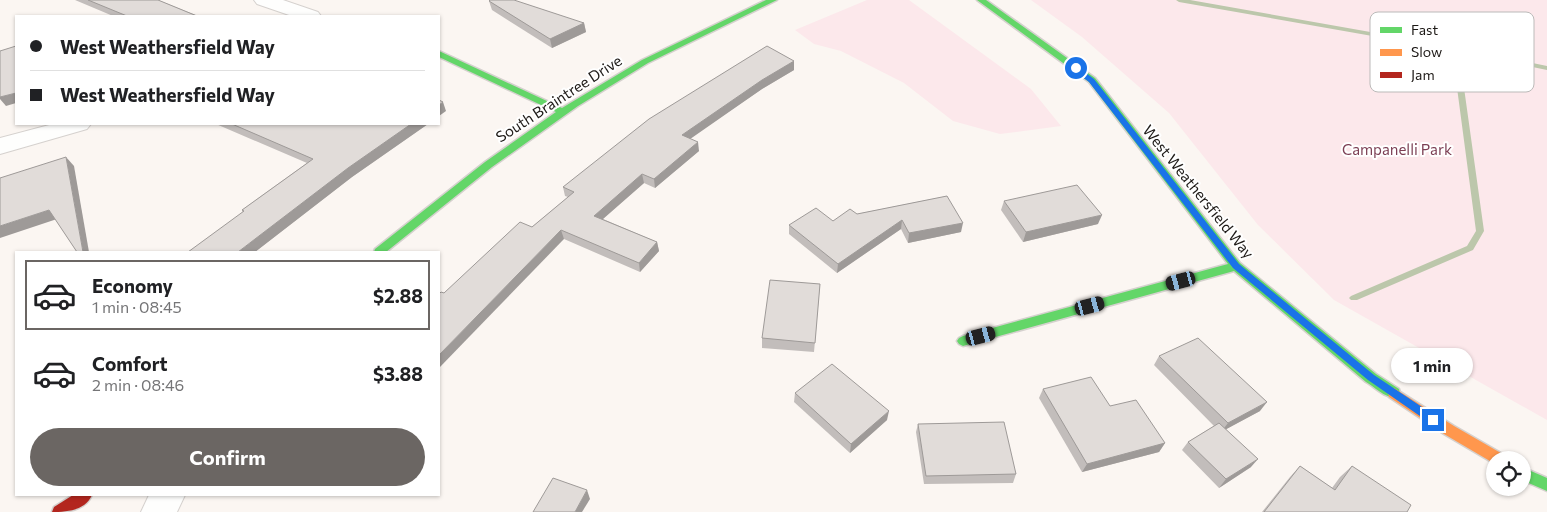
<!DOCTYPE html>
<meta charset="utf-8">
<style>
:root{--surface:#fff;--page:#f6f6f6;--text:#202124;--muted:#757577;--line:#e0e0e0;--accent:#6b6663}
body{margin:0;font-family:Commissioner,sans-serif;background:var(--page);color:var(--text);height:100vh;display:flex;flex-direction:column;font-size:19px;white-space:nowrap}
*{box-sizing:border-box;margin:0}
p{font-size:16px;color:var(--muted)}
.icon{flex:none;width:28px;height:28px;fill:none;stroke:currentColor;stroke-width:2;stroke-linecap:round;stroke-linejoin:round}
.map{position:relative;flex:1;overflow:hidden}
.sheet{position:absolute;left:15px;top:251px;width:425px;height:245px;display:flex;flex-direction:column;background:var(--surface);border-radius:0px;box-shadow:0 1px 4px #0004}
.sheet>*{flex:none}
.hud{position:absolute;left:15px;top:15px;width:425px;height:110px;border-radius:0px;box-shadow:0 1px 4px #0004;display:grid;align-content:center;height:110px;padding:0 15px;background:var(--surface)}
.tools{position:absolute;left:1486px;top:451px;display:grid;gap:10px}
.tools a{display:grid;place-items:center;width:45px;height:45px;border-radius:50%;background:var(--surface);box-shadow:0 1px 4px #0004;font-size:25px}
.end{position:absolute;width:22px;height:22px;margin:-11px;border:6px solid #1a73e8;background:#fff;box-shadow:0 0 0 2px #fff}
.from{border-radius:50%}
.bubble{position:absolute;height:35px;border-radius:18px;background:var(--surface);box-shadow:0 1px 4px #0004;font-size:16px;font-weight:700;line-height:35px;text-align:center}
.car{position:absolute;width:15px;height:30px;margin:-15px -8px;border-radius:6px;box-shadow:0 0 4px 1px #0007;background:linear-gradient(#222 24%,#8ab4d8 0 40%,#222 0 76%,#8ab4d8 0 86%,#222 0)}
.hud b{display:flex;align-items:center;gap:18px;height:48px;font-size:19px}
.hud b+b{border-top:1px solid var(--line)}
.hud i{width:12px;height:12px;background:var(--text)}
ul{padding:9px 0 0;list-style:none}
li{display:flex;align-items:center;gap:15px;height:70px;margin:0 10px 8px;padding:0 5px;border:2px solid transparent;border-radius:0px}
li div{flex:1}
li b{display:block;font-size:19px}
li em{font-style:normal;font-weight:700}
li.selected{border-color:var(--accent)}
li>.icon{width:45px;height:45px;stroke-width:1.5}
.primary-button{display:flex;gap:10px;margin-top:auto;padding:10px 15px}
.primary-button a{flex:1;height:58px;border-radius:30px;background:var(--accent);color:#fff;font-size:20px;font-weight:700;line-height:58px;text-align:center}
.map>svg:first-child{display:block}
</style>
<div class="map">
<svg width="1547" height="512" viewBox="0 0 1547 512">
<rect width="100%" height="100%" fill="#fbf6f2"/>
<g fill="#fce8eb">
<polygon points="867,0 909,0 1031,89 1061,126 1000,134 953,121 904,83 841,51 814,44 795,30"/>
<polygon points="1031,0 1547,0 1547,420 1334,300 1258,225 1169,113 1082,37"/>
</g>
<g fill="none" stroke-linecap="round" stroke-linejoin="round">
<polygon fill="#bcc7ab" fill-rule="evenodd" points="1176,0 1190,0 1455,47 1547,66 1547,70 1459,52 1484,231 1473,250 1357,300 1351,300 1349,298 1351,296 1467,246 1476,231 1452,50 1179,2"/>
<g stroke="#d5d1ce" stroke-width="2">
<g id="street">
<polygon points="254,0 283,0 318,12 321,16 292,16 257,4"/>
<polygon points="53,124 91,124 87,129 0,154 0,138"/>
<polygon points="149,495 185,495 177,512 141,512"/>
</g>
</g>
<g stroke="#d5d1ce" stroke-width="3">
<g id="fast">
<polygon points="766,0 777,0 648,63 578,106 492,167 386,252 374,252 375,249 485,162 556,112 439,57 439,51 562,108 642,60"/>
<path d="M977,0h9l109,78 145,185 136,111 23,15 1,4 -1,4c-11,4 -24,-10 -33,-15l-132,-111 -271,75 -4,-2 -2,-3 2,-3 4,-2 265,-72 -139,-182z"/>
<polygon points="1522,467 1547,478 1547,491 1522,480"/>
</g>
</g>
<g stroke="#d5d1ce" stroke-width="3">
<polygon id="slow" points="1394,388 1454,426 1506,456 1508,460 1495,460 1495,464 1444,434 1389,397 1388,393 1389,389"/>
</g>
<g stroke="#d5d1ce" stroke-width="3">
<path id="jam" d="M73,495h19c-7,16 -26,17 -40,17l2,-5z"/>
</g>
<use href="#street" fill="#fefefd" fill-rule="evenodd"/>
<use href="#fast" fill="#63d668" fill-rule="evenodd"/>
<use href="#slow" fill="#ff974d" fill-rule="evenodd"/>
<use href="#jam" fill="#b3261e" fill-rule="evenodd"/>
</g>
<g fill="#c2bdbb">
<polygon points="75,0 158,0 198,16 113,16"/>
<polygon points="489,1 584,23 586,32 552,48 492,10"/>
<polygon points="794,61 794,70 762,89 690,138 699,151 655,188 644,183 603,219 657,242 659,251 640,272 564,239 532,227 568,197 565,196 563,187"/>
<polygon points="216,124 428,124 352,177 255,252 242,210 307,163"/>
<polygon points="947,196 961,232 908,243 901,229 837,273 789,234 789,225 833,221 857,214"/>
<polygon points="1004,201 1098,224 1023,242 1001,210"/>
<polygon points="820,284 814,352 762,348 762,338"/>
<polygon points="1159,356 1260,411 1226,429 1251,467 1219,488 1182,450 1188,442 1214,426 1154,365"/>
<polygon points="1043,389 1110,406 1165,443 1159,452 1082,472 1039,398"/>
<polygon points="795,393 887,420 850,453 794,402"/>
<polygon points="918,424 1016,474 1013,483 924,484 916,432"/>
<polygon points="1300,466 1332,488 1340,477 1352,466 1407,512 1262,512 1290,477"/>
</g>
<g fill="#9e9a98">
<polygon points="584,23 586,32 552,48 550,39"/>
<polygon points="794,61 794,70 762,89 683,144 682,135 762,80"/>
<polygon points="16,93 16,103 6,106 0,99 0,97"/>
<polygon points="443,102 446,111 439,116 439,105"/>
<polygon points="411,124 428,124 352,177 255,252 238,252 348,168"/>
<polygon points="698,142 699,151 655,188 654,179"/>
<polygon points="66,157 74,166 89,252 83,252"/>
<polygon points="642,174 644,183 596,225 594,216"/>
<polygon points="49,210 57,219 0,238 0,226"/>
<polygon points="1102,215 1098,224 1023,242 1026,232"/>
<polygon points="902,220 901,229 837,273 838,264"/>
<polygon points="963,223 961,232 908,243 909,233"/>
<polygon points="561,230 564,239 439,368 439,355"/>
<polygon points="657,242 659,251 640,272 639,263"/>
<polygon points="1267,402 1260,411 1221,432 1228,423"/>
<polygon points="889,411 887,420 850,453 851,444"/>
<polygon points="1165,443 1159,452 1082,472 1087,464"/>
<polygon points="1258,459 1251,467 1219,488 1226,479"/>
<polygon points="587,490 590,499 582,512 575,512"/>
</g>
<g fill="#e1dcd9" stroke="#9e9a98">
<polygon points="88,0 158,0 197,16 127,16"/>
<polygon points="490,0 514,0 584,23 550,39 489,1"/>
<polygon points="16,46 16,93 0,97 0,51"/>
<polygon points="767,46 794,61 762,80 682,135 698,142 654,179 642,174 594,216 657,242 639,263 561,230 439,355 439,294 441,292 444,293 520,222 532,227 574,192 563,187 649,119"/>
<polygon points="439,100 443,102 439,105"/>
<polygon points="232,124 411,124 348,168 238,252 188,252 244,211 242,210 313,159"/>
<polygon points="66,157 83,252 77,252 49,210 0,226 0,178"/>
<polygon points="1077,185 1102,215 1026,232 1004,201"/>
<polygon points="947,196 963,223 909,233 902,220 838,264 789,225 816,208 833,221 850,209 857,214"/>
<polygon points="770,280 820,284 815,343 762,338"/>
<polygon points="1198,338 1267,402 1228,423 1159,356"/>
<polygon points="832,364 889,411 851,444 795,393"/>
<polygon points="1091,377 1110,406 1136,400 1165,443 1087,464 1043,389"/>
<polygon points="1004,422 1016,474 926,476 918,424"/>
<polygon points="1219,423 1258,459 1226,479 1188,442"/>
<polygon points="1300,466 1335,490 1352,466 1411,505 1407,512 1264,512"/>
<polygon points="553,478 587,490 575,512 533,512"/>
</g>
<polygon fill="#1a73e8" points="1073,67 1078,67 1094,79 1239,264 1374,375 1437,417 1437,423 1430,423 1368,380 1233,268 1089,82 1073,70"/>
<g text-anchor="middle" stroke-width="4" stroke-linejoin="round" paint-order="stroke">
<g font-size="15" fill="#1d1916" stroke="#fff">
<text transform="translate(559 99) rotate(-33)" y="5">South Braintree Drive</text>
<text transform="translate(1198 192) rotate(51)" y="5">West Weathersfield Way</text>
</g>
<g font-size="15" fill="#7c3f54" stroke="#fff">
<text x="1397" y="155">Campanelli Park</text>
</g>
</g>
<rect x="1370" y="12" width="164" height="80" rx="8" fill="#fff" stroke="#bbbab9" stroke-width="1"/>
<rect x="1380" y="27" width="22" height="6" fill="#63d668"/>
<rect x="1380" y="49" width="22" height="7" fill="#ff974d"/>
<rect x="1380" y="72" width="22" height="6" fill="#b3261e"/>
<g font-size="14" fill="#1d1916">
<text x="1411" y="35">Fast</text>
<text x="1411" y="57">Slow</text>
<text x="1411" y="80">Jam</text>
</g>
</svg>
<div class="tools">
<a><svg class="icon" aria-label="locate" viewBox="0 0 24 24"><circle cx="12" cy="12" r="6"/><path d="M12 2v4M12 18v4M2 12h4M18 12h4"/></svg></a>
</div>
<i class="end from" style="left:1076px;top:68px"></i>
<i class="end" style="left:1433px;top:420px"></i>
<div class="bubble" style="left:1391px;top:348px;width:82px">1 min</div>
<i class="car" style="left:1181px;top:281px;rotate:255deg"></i>
<i class="car" style="left:1090px;top:306px;rotate:75deg"></i>
<i class="car" style="left:981px;top:336px;rotate:75deg"></i>
<div class="hud">
<b><i class="from"></i>West Weathersfield Way</b>
<b><i></i>West Weathersfield Way</b>
</div>
<section class="sheet">
<ul>
<li class="selected"><svg class="icon" aria-label="car" viewBox="0 0 24 24"><path d="M5 17H2v-5l4-1 3-4h7l3 4 3 1v5h-3M9 17h6M6 11h13"/><circle cx="7" cy="17" r="2"/><circle cx="17" cy="17" r="2"/></svg><div><b>Economy</b><p>1 min · 08:45</p></div><em>$2.88</em></li>
<li><svg class="icon" aria-label="car" viewBox="0 0 24 24"><path d="M5 17H2v-5l4-1 3-4h7l3 4 3 1v5h-3M9 17h6M6 11h13"/><circle cx="7" cy="17" r="2"/><circle cx="17" cy="17" r="2"/></svg><div><b>Comfort</b><p>2 min · 08:46</p></div><em>$3.88</em></li>
</ul>
<div class="primary-button"><a>Confirm</a></div>
</section>
</div>
